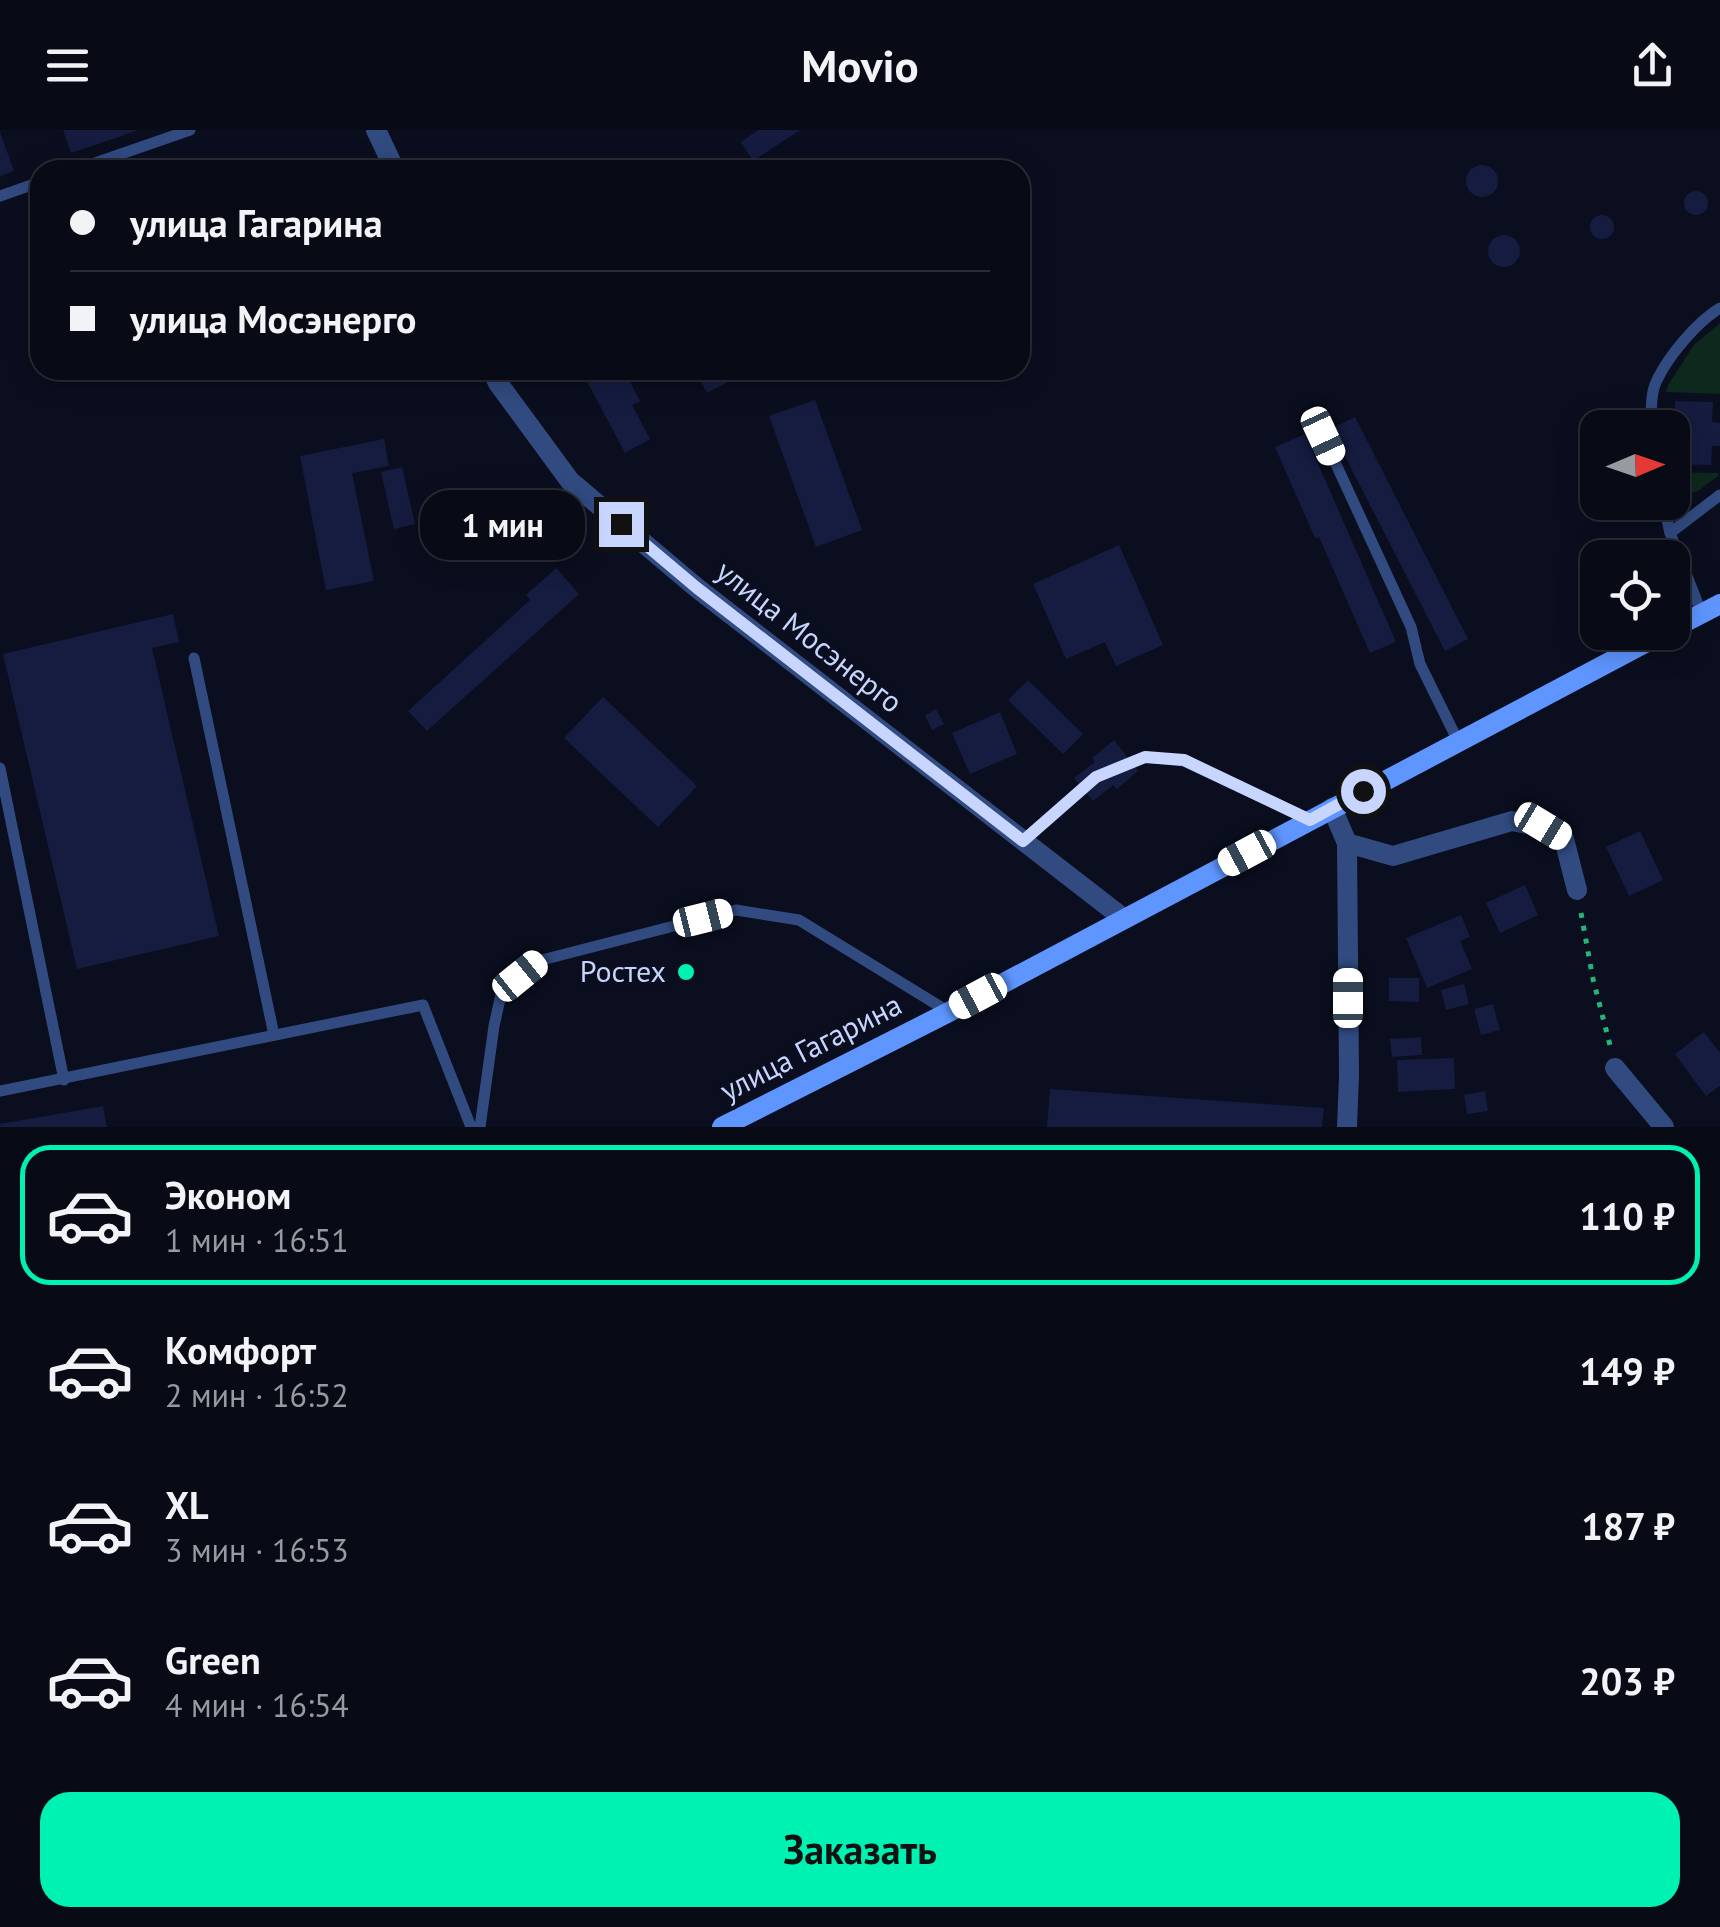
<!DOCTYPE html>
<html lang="ru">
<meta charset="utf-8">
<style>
:root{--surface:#080a16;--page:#11131f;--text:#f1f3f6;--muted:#989aa1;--line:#292b35;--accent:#00f2b2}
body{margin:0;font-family:"PT Sans",sans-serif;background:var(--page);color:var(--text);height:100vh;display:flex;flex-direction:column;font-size:38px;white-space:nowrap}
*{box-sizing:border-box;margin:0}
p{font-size:32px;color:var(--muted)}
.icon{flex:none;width:55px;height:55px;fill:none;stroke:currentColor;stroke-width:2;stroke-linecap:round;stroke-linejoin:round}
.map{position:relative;height:997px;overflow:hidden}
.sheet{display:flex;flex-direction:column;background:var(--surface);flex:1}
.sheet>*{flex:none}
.top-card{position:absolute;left:30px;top:30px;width:1000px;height:220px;border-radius:30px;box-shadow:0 5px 25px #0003,0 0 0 2px var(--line);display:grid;align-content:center;height:220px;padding:0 40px;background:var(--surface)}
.needle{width:65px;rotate:88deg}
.fabs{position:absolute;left:1580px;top:280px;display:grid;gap:20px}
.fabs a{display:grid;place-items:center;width:110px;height:110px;border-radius:20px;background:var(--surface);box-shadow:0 5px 25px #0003,0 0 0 2px var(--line);font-size:50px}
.end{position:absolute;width:45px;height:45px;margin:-22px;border:12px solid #c7d5ff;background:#111;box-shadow:0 0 0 5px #111}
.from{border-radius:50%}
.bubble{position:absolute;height:70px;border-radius:30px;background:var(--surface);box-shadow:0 5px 25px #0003,0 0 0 2px var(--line);font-size:32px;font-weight:700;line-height:70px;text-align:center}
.car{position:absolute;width:30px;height:60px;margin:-30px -15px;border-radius:12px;box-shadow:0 0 8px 2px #0007;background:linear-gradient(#fff 24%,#345 0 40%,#fff 0 76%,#345 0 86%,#fff 0)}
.top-card b{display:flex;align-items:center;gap:35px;height:95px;font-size:38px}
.top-card b+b{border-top:2px solid var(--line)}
.top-card i{width:25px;height:25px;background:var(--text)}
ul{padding:18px 0 0;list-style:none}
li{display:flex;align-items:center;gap:30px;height:140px;margin:0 20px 15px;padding:0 20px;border:5px solid transparent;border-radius:30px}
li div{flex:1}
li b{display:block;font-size:38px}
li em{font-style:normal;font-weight:700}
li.current{border-color:var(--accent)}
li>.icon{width:90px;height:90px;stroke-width:1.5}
.cta{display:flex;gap:20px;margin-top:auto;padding:20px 40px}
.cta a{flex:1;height:115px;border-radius:30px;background:var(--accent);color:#111;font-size:40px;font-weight:700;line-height:115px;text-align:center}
header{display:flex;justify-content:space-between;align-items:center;height:130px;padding:0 40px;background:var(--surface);font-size:45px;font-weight:700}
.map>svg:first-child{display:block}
</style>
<header><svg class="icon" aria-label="menu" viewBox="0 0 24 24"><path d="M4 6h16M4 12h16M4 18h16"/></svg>Movio<svg class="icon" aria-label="share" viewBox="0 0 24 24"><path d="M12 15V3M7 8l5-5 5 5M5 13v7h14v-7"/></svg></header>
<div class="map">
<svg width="1720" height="997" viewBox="0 0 1720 997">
<rect width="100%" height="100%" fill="#0a0e1e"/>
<g fill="#0d281d">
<polygon points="1720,193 1720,264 1666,262 1668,255 1694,215"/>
<polygon points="1672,342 1718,343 1719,345 1698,361 1683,366 1673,359"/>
</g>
<g fill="#151c40">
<polygon points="63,0 136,0 136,1 71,23"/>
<polygon points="758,0 800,0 753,31 741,12"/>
<polygon points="0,2 14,41 0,46"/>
<circle cx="1482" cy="51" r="16"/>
<circle cx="1696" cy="73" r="12"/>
<circle cx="1602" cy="97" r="12"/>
<circle cx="1504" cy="121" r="16"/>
<polygon points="581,240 624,240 640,271 632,275 650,309 625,323"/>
<polygon points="695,240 739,240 741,245 707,263"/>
<polygon points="815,270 862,400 816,417 769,286"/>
<polygon points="1675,271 1713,272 1712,292 1720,293 1720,316 1712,316 1711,335 1674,334"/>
<polygon points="1355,287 1468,509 1445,521 1331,299"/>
<polygon points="1305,304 1396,512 1370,523 1319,407 1315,408 1275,317"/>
<polygon points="384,309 389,336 352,343 374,451 326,460 300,326"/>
<polygon points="402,337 415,394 394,399 381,342"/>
<polygon points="1119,415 1163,515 1116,536 1105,512 1066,529 1033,454"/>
<polygon points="556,438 579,464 427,601 408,581 530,470 526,465"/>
<polygon points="173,484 179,512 152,518 219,806 77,839 3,524"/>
<polygon points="1028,550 1083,604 1063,624 1008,570"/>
<polygon points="603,567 697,656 658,697 564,608"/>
<polygon points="936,579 944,594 932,600 925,585"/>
<polygon points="1000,582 1017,624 970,644 952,603"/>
<polygon points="1114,610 1138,641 1117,659 1113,655 1093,671 1074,648 1095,632 1092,628"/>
<polygon points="1640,701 1663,750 1629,766 1606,717"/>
<polygon points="1525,755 1538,785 1500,803 1486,773"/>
<polygon points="1461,785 1470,807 1460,811 1472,839 1427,858 1406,808"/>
<polygon points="1389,848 1419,848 1419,872 1389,871"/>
<polygon points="1464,854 1469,874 1446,880 1441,860"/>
<polygon points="1493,874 1500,900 1481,905 1474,879"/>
<polygon points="1704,902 1720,923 1720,956 1706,966 1675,924"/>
<polygon points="1421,907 1422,925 1392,927 1390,909"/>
<polygon points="1454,928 1455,959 1398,962 1397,930"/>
<polygon points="1050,959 1324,978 1322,997 1047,997"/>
<polygon points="1485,961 1488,981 1467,984 1464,965"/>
<polygon points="103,976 107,997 0,997 0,994"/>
</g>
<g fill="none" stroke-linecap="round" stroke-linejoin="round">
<polyline stroke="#24b678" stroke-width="5" stroke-dasharray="5 8" stroke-linecap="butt" points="1581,783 1593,849 1611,919"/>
<g stroke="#314b81" stroke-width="11">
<polyline points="75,40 190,0"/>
<polyline points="0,66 40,52"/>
<path d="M1652,298c-1,-15 -2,-35 5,-48 12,-25 40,-58 63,-72"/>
<polyline points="1323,306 1411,497 1420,534 1458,611"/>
<polyline points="1663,372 1670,403 1702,484"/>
<polyline points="1670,403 1720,365"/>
<polyline points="194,528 274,905"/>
<polyline points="0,638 64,950"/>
<polyline points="1023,711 1096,647 1145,627 1184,631 1309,690"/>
<polyline points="0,961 423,875 471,997"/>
<polyline points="480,997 494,896 502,860 538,831 736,780 799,790 949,882"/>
</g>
<g stroke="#314b81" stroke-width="20">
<polyline points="376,0 395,40"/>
<polyline points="492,240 498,253 570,351 697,458 1123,788"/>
<polyline points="1332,678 1347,713 1393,726 1512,691 1543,697 1564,709 1577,760"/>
<polyline points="1615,938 1664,997"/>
<polyline points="1347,997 1349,946 1347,713"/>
</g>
<g stroke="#5e95ff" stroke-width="20">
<polyline points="1672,499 1720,474"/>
<polyline points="722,997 949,882 1666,502"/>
</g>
</g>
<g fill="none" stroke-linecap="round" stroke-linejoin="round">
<polyline stroke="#c7d5ff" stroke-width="12" points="621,394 697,458 1023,711 1096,647 1145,627 1184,630 1310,690 1363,661"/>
</g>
<circle fill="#00f2b2" stroke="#0a0e1e" stroke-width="4" cx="686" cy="842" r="10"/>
<g text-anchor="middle" stroke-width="8" stroke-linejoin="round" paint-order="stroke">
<g font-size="30" fill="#c7d5ff" stroke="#0a0e1e">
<text transform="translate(809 507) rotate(38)" y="10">улица Мосэнерго</text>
<text transform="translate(811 918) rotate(-27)" y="10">улица Гагарина</text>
</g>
<g font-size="30" fill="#c7d5ff" stroke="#0a0e1e" text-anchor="end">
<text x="666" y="852">Ростех</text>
</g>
</g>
</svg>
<div class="fabs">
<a><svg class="needle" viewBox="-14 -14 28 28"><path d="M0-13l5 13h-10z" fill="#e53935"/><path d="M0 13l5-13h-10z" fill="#989aa1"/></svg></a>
<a><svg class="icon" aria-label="locate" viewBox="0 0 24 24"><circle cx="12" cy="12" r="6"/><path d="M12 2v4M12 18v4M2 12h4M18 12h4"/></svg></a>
</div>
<i class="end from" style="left:1363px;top:661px"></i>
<i class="end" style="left:621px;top:394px"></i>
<div class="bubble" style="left:420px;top:360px;width:165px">1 мин</div>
<i class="car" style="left:1323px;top:306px;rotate:155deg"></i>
<i class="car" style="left:1543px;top:696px;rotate:121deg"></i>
<i class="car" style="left:1247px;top:723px;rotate:242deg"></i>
<i class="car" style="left:703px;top:788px;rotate:76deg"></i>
<i class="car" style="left:520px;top:846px;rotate:51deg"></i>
<i class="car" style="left:978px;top:866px;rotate:242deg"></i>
<i class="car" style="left:1348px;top:868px;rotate:0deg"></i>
<div class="top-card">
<b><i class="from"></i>улица Гагарина</b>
<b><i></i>улица Мосэнерго</b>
</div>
</div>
<section class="sheet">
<ul>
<li class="current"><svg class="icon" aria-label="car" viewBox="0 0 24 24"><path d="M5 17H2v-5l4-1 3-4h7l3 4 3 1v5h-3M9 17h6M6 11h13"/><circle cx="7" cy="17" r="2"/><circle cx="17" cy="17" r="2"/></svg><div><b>Эконом</b><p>1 мин · 16:51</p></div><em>110 ₽</em></li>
<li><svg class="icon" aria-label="car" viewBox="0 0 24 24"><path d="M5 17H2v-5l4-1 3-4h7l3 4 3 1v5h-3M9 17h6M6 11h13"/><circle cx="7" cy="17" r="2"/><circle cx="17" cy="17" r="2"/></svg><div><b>Комфорт</b><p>2 мин · 16:52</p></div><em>149 ₽</em></li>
<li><svg class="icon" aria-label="car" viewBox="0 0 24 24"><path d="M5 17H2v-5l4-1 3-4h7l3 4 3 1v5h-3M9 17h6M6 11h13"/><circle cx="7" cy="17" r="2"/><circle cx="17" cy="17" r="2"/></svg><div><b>XL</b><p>3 мин · 16:53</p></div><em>187 ₽</em></li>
<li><svg class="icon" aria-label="car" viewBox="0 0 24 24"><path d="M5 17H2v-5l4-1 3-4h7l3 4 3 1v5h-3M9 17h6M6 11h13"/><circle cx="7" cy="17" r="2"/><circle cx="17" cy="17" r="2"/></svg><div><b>Green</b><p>4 мин · 16:54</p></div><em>203 ₽</em></li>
</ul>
<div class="cta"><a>Заказать</a></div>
</section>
